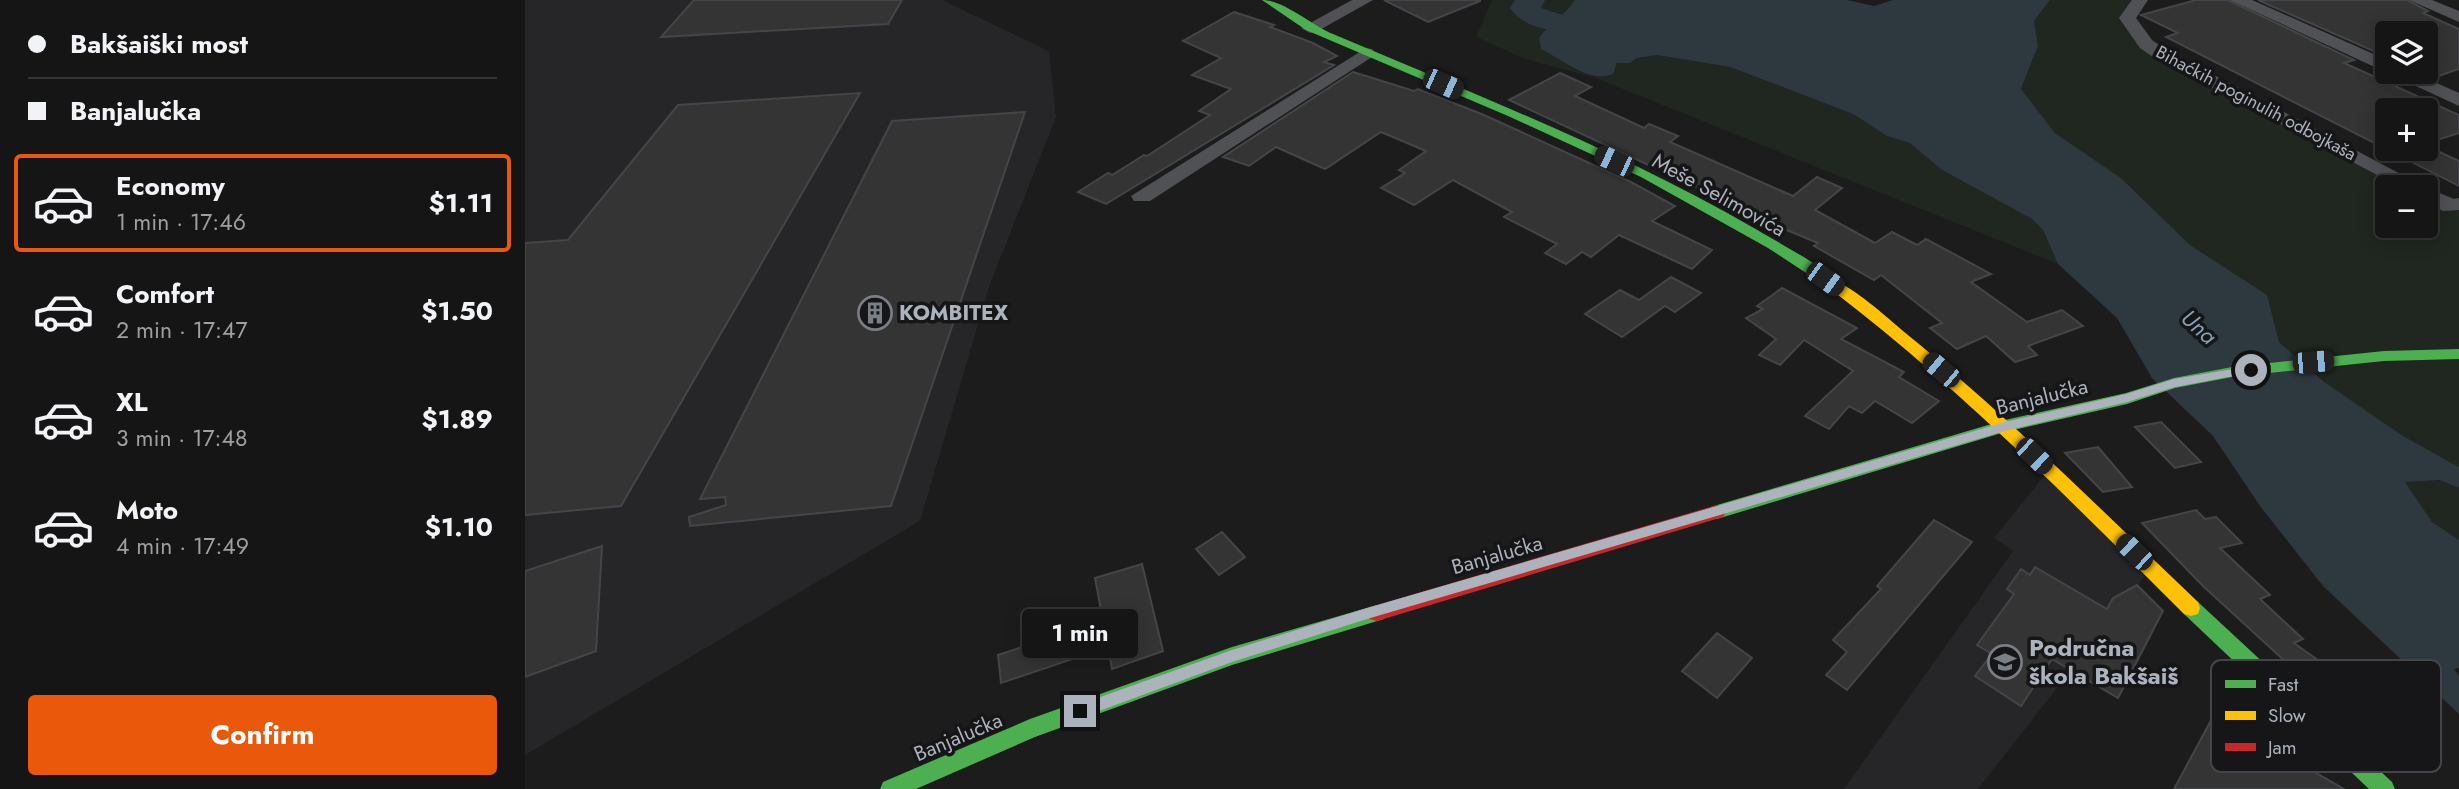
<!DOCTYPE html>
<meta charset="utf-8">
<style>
:root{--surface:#151515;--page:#1e1e1e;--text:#f1f3f6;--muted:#9d9fa0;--line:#343434;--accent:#ea580c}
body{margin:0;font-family:Jost,sans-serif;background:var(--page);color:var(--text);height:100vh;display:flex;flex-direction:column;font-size:26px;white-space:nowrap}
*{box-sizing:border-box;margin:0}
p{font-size:23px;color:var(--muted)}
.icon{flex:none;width:38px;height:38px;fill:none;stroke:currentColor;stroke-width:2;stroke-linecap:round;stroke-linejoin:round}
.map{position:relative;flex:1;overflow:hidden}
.panel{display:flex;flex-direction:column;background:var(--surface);width:525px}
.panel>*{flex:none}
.hud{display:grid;align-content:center;height:154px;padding:0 28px;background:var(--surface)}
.fabs{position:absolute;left:1850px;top:21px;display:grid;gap:14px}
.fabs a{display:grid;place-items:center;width:63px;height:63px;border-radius:7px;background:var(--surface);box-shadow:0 4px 18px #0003,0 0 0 2px var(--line);font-size:35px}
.end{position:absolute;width:32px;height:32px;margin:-16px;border:9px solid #adb3bd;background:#111;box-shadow:0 0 0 4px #111}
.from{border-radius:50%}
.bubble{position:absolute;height:49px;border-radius:7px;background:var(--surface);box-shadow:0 4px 18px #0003,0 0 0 2px var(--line);font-size:23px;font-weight:700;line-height:49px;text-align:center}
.car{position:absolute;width:21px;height:42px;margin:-21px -10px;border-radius:9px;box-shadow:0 0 5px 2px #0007;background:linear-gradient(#222 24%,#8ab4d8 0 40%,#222 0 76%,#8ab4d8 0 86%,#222 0)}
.hud b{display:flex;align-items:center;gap:24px;height:66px;font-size:26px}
.hud b+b{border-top:2px solid var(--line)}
.hud i{width:18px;height:18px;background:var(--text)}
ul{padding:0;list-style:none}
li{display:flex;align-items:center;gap:21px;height:98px;margin:0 14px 10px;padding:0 14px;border:4px solid transparent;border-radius:7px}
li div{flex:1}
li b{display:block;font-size:26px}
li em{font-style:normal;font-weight:700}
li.on{border-color:var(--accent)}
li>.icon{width:63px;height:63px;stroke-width:1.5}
.action{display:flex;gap:14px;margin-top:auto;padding:14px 28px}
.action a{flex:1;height:80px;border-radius:7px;background:var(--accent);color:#fff;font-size:28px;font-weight:700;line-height:80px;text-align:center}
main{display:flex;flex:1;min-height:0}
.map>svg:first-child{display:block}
</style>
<main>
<section class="panel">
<div class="hud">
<b><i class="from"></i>Bakšaiški most</b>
<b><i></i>Banjalučka</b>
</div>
<ul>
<li class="on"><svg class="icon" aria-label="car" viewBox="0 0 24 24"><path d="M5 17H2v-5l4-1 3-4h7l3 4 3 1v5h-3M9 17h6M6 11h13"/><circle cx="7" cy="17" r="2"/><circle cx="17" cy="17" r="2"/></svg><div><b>Economy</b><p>1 min · 17:46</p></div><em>$1.11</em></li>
<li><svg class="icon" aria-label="car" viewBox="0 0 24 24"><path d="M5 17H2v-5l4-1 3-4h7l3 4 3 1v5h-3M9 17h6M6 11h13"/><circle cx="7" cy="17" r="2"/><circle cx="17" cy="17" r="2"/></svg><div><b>Comfort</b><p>2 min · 17:47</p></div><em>$1.50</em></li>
<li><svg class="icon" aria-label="car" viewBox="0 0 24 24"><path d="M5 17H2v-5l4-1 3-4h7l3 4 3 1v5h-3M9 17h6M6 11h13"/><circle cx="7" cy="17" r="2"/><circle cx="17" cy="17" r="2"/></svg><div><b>XL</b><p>3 min · 17:48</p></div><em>$1.89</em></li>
<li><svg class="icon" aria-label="car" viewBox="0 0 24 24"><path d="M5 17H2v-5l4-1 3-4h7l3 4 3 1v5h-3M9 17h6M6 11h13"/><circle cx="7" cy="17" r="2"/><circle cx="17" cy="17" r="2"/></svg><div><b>Moto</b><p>4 min · 17:49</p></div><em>$1.10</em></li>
</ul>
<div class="action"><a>Confirm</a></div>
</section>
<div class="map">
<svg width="1934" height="789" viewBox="0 0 1934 789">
<rect width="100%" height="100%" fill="#1c1c1c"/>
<g fill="#262628">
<polygon points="0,0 417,0 524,51 531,117 464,287 395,521 0,755"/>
<polygon points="1524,470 1626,568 1453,789 1319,789 1488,551 1469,538"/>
</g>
<g fill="#1f2720">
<path d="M967,0h83l-8,12 -22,16c14,34 28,51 68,46l4,-11h13l7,-5 20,-3 73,12 123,47 34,22 23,7 32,27 90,49 11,11 15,34 -465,-187 -68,-18 -49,-22z"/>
<polygon points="1525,0 1615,0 1602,18 1655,65 1890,187 1862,187 1862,226 1900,226 1901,193 1934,211 1934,467 1878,436 1798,381 1754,342 1741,295 1665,245 1596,178 1530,133 1496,90 1513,46 1509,21"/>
<polygon points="1915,480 1934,488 1934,540 1907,522 1879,482"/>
</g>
<path fill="#2e383f" d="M1050,0h272l27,6 19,-6h157l-16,21 4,25 -17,43 34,44 66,45 69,67 77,50 12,47 44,39 80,55 56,31v21l-19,-8 -35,2 27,40 27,18v128l-5,1 5,7v38l-136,-128 -63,-80 -47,-70 -61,-58 -35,-60 -59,-54 -15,-34 -11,-11 -90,-49 -32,-27 -23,-7 -34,-22 -123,-47 -73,-12 -20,3 -7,5h-13l-4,11c-24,10 -51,-15 -72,-25l-2,-11c10,-15 26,-22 36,-38z"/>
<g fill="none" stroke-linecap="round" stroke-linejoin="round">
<path fill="#2e383f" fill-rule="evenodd" d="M990,0h30l-4,8 25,8 4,6 -4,6c-20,5 -44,-3 -56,-20z"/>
</g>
<g fill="#343434" stroke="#444548" stroke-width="2">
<polygon points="169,0 377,0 363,24 136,37"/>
<polygon points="859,0 955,0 955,1 903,22"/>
<polygon points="1671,0 1703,0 1829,60 1819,63 1934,115 1934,133 1900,144 1900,110 1862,110 1862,149 1900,149 1900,145 1934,161 1934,186 1641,37 1653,33 1616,15"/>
<polygon points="1733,0 1882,0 1903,11 1898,13 1934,29 1934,69 1908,78 1900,75 1900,33 1862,33 1862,51 1853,53"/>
<polygon points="709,12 749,25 745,27 788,43 812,56 799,62 809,65 581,204 553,192 583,173 587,175 619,155 622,156 685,115 674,111 706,89 667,75 696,58 658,41"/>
<polygon points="828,72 889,91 893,89 959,115 1106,182 1150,206 1127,221 1187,250 1167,269 1094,235 1066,257 1057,252 1041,264 1020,253 1032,244 979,217 987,212 928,180 889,205 856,188 880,173 874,170 901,151 856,132 800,169 751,147 724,166 698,157"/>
<polygon points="1035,73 1066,87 1050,96 1119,128 1124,124 1153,136 1145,142 1268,196 1292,177 1317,188 1290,210 1350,243 1367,232 1392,245 1401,239 1466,274 1446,282 1502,322 1537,310 1558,326 1503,346 1512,355 1490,362 1461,336 1432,349 1405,328 1417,323 1356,275 1349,280 1289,246 1293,243 1221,213 1227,208 1180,186 1175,189 984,100"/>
<polygon points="335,93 96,506 0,515 0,243 43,240 153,105"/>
<polygon points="500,112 366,506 165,526 164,517 201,505 200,497 175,499 367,121"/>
<polygon points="1146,277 1176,293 1150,312 1140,306 1097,337 1060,314 1095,290 1114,300"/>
<polygon points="1257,288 1332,328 1316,339 1379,372 1374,377 1414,401 1387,423 1350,401 1337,413 1324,406 1304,429 1280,416 1328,371 1279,340 1255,365 1234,355 1251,339 1221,318 1238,309 1232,306"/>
<polygon points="1636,422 1676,462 1650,468 1610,427"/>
<polygon points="1573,447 1607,487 1578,492 1540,453"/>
<polygon points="1671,510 1680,519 1691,517 1717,543 1695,548 1745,595 1735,599 1778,639 1769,643 1836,691 1847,685 1912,742 1872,764 1678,586 1617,523"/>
<polygon points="1409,520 1447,542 1322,690 1301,675 1322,652 1308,640 1356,589 1352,586"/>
<polygon points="697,532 720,557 694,575 671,549"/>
<polygon points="77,546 71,651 0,677 0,571"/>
<polygon points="617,564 638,651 587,669 583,647 476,683 473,655 578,621 570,578"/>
<polygon points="1510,567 1582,609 1588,598 1612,585 1638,611 1593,698 1527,659 1496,706 1450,676 1467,654 1452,645 1489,594 1482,589 1496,569 1505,575"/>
<polygon points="1192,633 1227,658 1192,698 1157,671"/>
<polygon points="1697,700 1752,733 1746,747 1819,789 1649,789"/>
</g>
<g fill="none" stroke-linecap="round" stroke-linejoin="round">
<g fill="#505155" fill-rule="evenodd">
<polygon points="827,0 848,0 791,32 785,33 776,28"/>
<polygon points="1607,0 1623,0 1611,18 1627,40 1640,49 1900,187 1929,199 1934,198 1934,210 1918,211 1900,202 1900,187 1875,187 1628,57 1615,48 1594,18"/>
<polygon points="1705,0 1727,0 1862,60 1862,72 1887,72 1934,93 1934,106"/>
<polygon points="1884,0 1907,0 1934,11 1934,22"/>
<polygon points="841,48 847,49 850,53 847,57 625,201 609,201 606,196"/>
</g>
<g fill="#4caf50" fill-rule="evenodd">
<path d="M737,0c22,0 49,25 71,34 141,60 285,116 419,193 22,13 75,41 89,58l-7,4 -5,-1 -61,-40 -127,-71 -133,-61 -202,-86z"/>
<polygon points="1934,349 1934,359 1859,361 1707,377 1650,388 1602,404 1480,432 1192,519 1186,517 1183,512 1186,507 1192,505 1480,420 1601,393 1649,378 1707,367 1859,351"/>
<polygon points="1666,600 1673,602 1867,782 1870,789 1844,789 1659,614 1657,608 1659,602"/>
<polygon points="852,605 859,607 862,613 859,619 707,665 510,737 391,789 355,789 358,782 505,719 707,647"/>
</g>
<path fill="#ffc107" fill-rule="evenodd" d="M1309,281c17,4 54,37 69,50 104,84 198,179 295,271l2,6 -2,6 -7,2 -7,-2c-114,-114 -226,-228 -355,-326l-2,-3 2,-3z"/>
<polygon fill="#c62828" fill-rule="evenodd" points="1192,505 1198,507 1201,512 1198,517 852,621 845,619 842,613 845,607 852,605"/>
</g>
<polygon fill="#adb3bd" points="1726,366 1730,367 1730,372 1650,387 1602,402 1480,431 842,619 707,662 555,718 548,711 550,706 707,650 842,608 1480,422 1601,394 1649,379"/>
<defs>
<g id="building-ring" transform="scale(1.75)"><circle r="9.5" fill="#161618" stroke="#7a7e85" stroke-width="1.5"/><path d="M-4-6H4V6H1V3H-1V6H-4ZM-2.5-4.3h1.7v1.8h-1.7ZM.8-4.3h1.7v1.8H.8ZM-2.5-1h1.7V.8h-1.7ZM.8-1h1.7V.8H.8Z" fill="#7a7e85"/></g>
<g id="school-ring" transform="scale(1.75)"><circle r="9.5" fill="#161618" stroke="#7a7e85" stroke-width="1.5"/><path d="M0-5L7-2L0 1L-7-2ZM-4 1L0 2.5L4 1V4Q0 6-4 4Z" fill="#7a7e85"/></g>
</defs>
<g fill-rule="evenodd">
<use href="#building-ring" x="350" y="313"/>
<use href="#school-ring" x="1480" y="662"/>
</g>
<g text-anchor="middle" stroke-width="7" stroke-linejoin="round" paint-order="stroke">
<g font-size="18" fill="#adb3bd" stroke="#161618">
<text transform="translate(1731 103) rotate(28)" y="6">Bihaćkih poginulih odbojkaša</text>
</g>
<g font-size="21" fill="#adb3bd" stroke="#161618">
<text transform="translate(1194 195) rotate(29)" y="7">Meše Selimovića</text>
<text transform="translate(1517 397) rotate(-14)" y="7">Banjalučka</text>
<text transform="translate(972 555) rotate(-16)" y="7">Banjalučka</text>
<text transform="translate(433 737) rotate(-23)" y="7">Banjalučka</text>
</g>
<g font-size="21" font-weight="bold" fill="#adb3bd" stroke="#161618" text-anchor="start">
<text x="374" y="320">KOMBITEX</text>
</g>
<g font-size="23" font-style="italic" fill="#85a1b7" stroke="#161618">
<text transform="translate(1674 327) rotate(42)" y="8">Una</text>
</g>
<g font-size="24" font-weight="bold" fill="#adb3bd" stroke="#161618" text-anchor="start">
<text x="1504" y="656">Područna<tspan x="1504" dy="28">škola Bakšaiš</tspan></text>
</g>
</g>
<rect x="1686" y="660" width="230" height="112" rx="10" fill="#161618" stroke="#43454a" stroke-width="2"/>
<rect x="1700" y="680" width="31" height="8" fill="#4caf50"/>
<rect x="1700" y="711" width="31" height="9" fill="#ffc107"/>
<rect x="1700" y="743" width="31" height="8" fill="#c62828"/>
<g font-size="19" fill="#adb3bd">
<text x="1743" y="691">Fast</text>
<text x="1743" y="722">Slow</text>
<text x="1743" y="754">Jam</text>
</g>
</svg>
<div class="fabs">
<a><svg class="icon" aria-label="layers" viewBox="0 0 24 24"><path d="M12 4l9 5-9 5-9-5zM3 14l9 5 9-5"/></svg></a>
<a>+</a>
<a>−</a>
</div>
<i class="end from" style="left:1726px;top:370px"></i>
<i class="end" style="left:555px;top:711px"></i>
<div class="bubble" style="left:497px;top:609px;width:116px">1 min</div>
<i class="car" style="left:918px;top:84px;rotate:114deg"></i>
<i class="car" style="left:1089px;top:161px;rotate:295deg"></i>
<i class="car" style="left:1300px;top:279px;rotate:126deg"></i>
<i class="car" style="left:1788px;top:362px;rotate:85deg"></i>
<i class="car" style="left:1416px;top:370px;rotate:310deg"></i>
<i class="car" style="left:1509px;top:456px;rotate:134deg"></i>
<i class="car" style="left:1609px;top:552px;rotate:314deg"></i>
</div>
</main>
